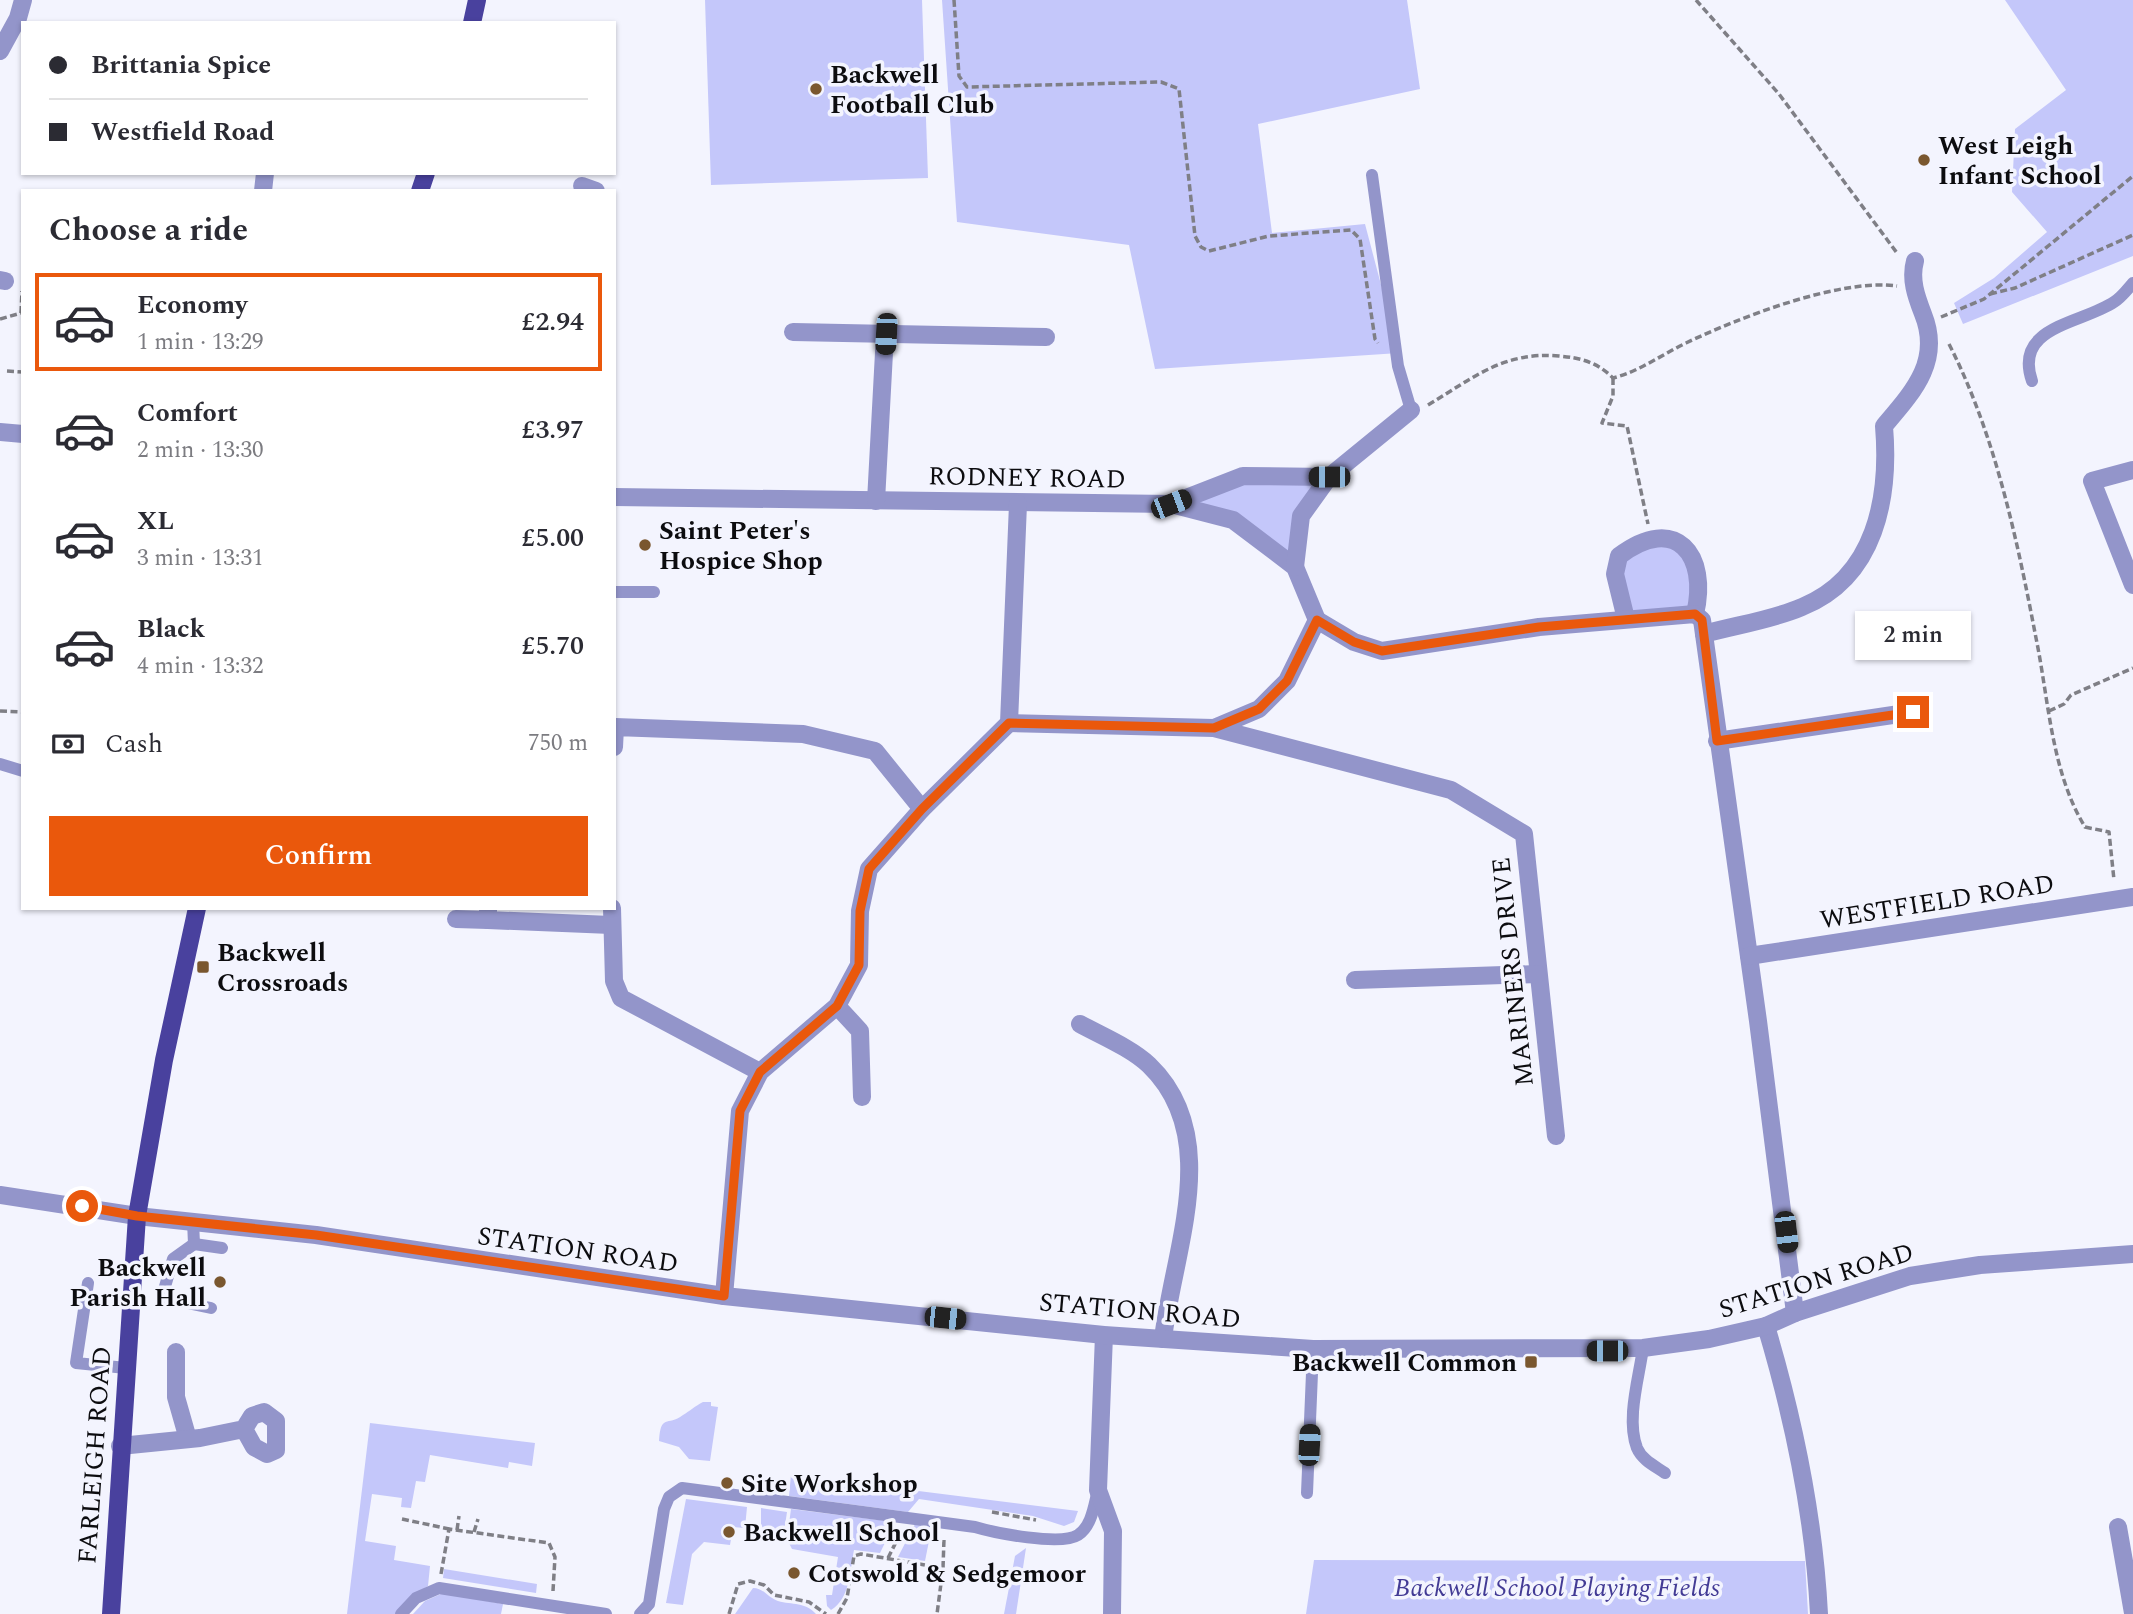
<!DOCTYPE html>
<meta charset="utf-8">
<style>
:root{--surface:#fff;--page:#f2f2f3;--text:#2b2b33;--muted:#7c7c81;--line:#e1e1e2;--accent:#ea580c}
body{margin:0;font-family:Spectral,serif;background:var(--page);color:var(--text);height:100vh;display:flex;flex-direction:column;font-size:26px;white-space:nowrap}
*{box-sizing:border-box;margin:0}
p{font-size:23px;color:var(--muted)}
.icon{flex:none;width:38px;height:38px;fill:none;stroke:currentColor;stroke-width:2;stroke-linecap:round;stroke-linejoin:round}
.map{position:relative;flex:1;overflow:hidden}
.drawer{position:absolute;left:21px;top:189px;width:595px;height:721px;display:flex;flex-direction:column;background:var(--surface);border-radius:0px;box-shadow:0 2px 5px #0004}
.drawer>*{flex:none}
.banner{position:absolute;left:21px;top:21px;width:595px;height:154px;border-radius:0px;box-shadow:0 2px 5px #0004;display:grid;align-content:center;height:154px;padding:0 28px;background:var(--surface)}
.end{position:absolute;width:32px;height:32px;margin:-16px;border:9px solid #ea580c;background:#fff;box-shadow:0 0 0 4px #fff}
.from{border-radius:50%}
.bubble{position:absolute;height:49px;border-radius:0px;background:var(--surface);box-shadow:0 2px 5px #0004;font-size:23px;font-weight:600;line-height:49px;text-align:center}
.car{position:absolute;width:21px;height:42px;margin:-21px -10px;border-radius:9px;box-shadow:0 0 5px 2px #0007;background:linear-gradient(#222 24%,#8ab4d8 0 40%,#222 0 76%,#8ab4d8 0 86%,#222 0)}
.banner b{display:flex;align-items:center;gap:24px;height:66px;font-size:26px}
.banner b+b{border-top:2px solid var(--line)}
.banner i{width:18px;height:18px;background:var(--text)}
ul{padding:0;list-style:none}
li{display:flex;align-items:center;gap:21px;height:98px;margin:0 14px 10px;padding:0 14px;border:4px solid transparent;border-radius:0px}
li div{flex:1}
li b{display:block;font-size:26px}
li em{font-style:normal;font-weight:600}
li.active{border-color:var(--accent)}
li>.icon{width:63px;height:63px;stroke-width:1.5}
h2{padding:0 28px;font-size:32px;line-height:84px}
.pay{display:flex;align-items:center;gap:18px;height:77px;padding:0 28px;font-size:26px}
.pay p{margin-inline-start:auto}
.cta{display:flex;gap:14px;margin-top:auto;padding:14px 28px}
.cta a{flex:1;height:80px;border-radius:0px;background:var(--accent);color:#fff;font-size:28px;font-weight:600;line-height:80px;text-align:center}
.map>svg:first-child{display:block}
</style>
<div class="map">
<svg width="2133" height="1614" viewBox="0 0 2133 1614">
<rect width="100%" height="100%" fill="#f3f4fe"/>
<g fill="#c4c7fa">
<polygon points="705,0 922,0 928,178 711,185"/>
<polygon points="942,0 1407,0 1420,89 1258,124 1272,233 1365,224 1399,353 1155,369 1129,245 957,222"/>
<polygon points="2005,0 2133,0 2133,256 1963,324 1954,303 1994,278 2047,232 2012,192 2015,129 2066,90"/>
<polygon points="1243,477 1328,477 1301,516 1295,566 1234,520 1171,505"/>
<polygon points="1635,544 1686,547 1695,614 1626,619 1619,556"/>
<path d="M703,1402h8v4l7,1 -8,54 -21,-2 -10,-12 -20,-6c2,-28 8,-14 24,-26 7,-4 12,-9 20,-13z"/>
<polygon points="370,1423 535,1443 532,1466 509,1462 508,1468 430,1455 425,1482 416,1481 411,1508 401,1507 402,1498 372,1494 365,1541 396,1546 394,1560 430,1566 428,1586 410,1598 398,1614 347,1614"/>
<polygon points="791,1475 1078,1511 1074,1522 1064,1526 1033,1516 919,1499 908,1512 789,1496"/>
<polygon points="686,1499 747,1507 745,1528 733,1527 730,1545 704,1542 692,1554 683,1605 666,1603"/>
<polygon points="761,1508 787,1512 783,1539 761,1535"/>
<path d="M791,1509l104,13 -15,31 -26,-3c-4,20 -4,49 -23,60l-4,-4 -1,-11h6l6,-38 -46,-8 -5,-10z"/>
<polygon points="915,1524 932,1526 925,1561 898,1557"/>
<polygon points="1026,1548 1016,1614 1004,1614 1015,1556"/>
<polygon points="1314,1560 1805,1561 1808,1614 1306,1614"/>
<polygon points="444,1569 537,1584 536,1593 443,1578"/>
<path d="M753,1588c11,0 15,10 25,13 14,4 28,1 38,13h-81z"/>
<polygon points="443,1593 503,1604 501,1614 413,1614 425,1601"/>
</g>
<g fill="none" stroke-linecap="round" stroke-linejoin="round">
<g stroke="#7f7f86" stroke-width="3.5" stroke-dasharray="7 3.5" stroke-linecap="butt">
<polyline points="954,0 959,76 967,87 1161,82 1179,89 1195,236 1201,247 1209,251 1269,236 1351,230 1360,239 1375,339 1378,343"/>
<polyline points="1696,0 1779,94 1897,253"/>
<polyline points="1990,294 2015,288 2133,235"/>
<polyline points="21,313 22,291"/>
<polyline points="1941,317 1984,299 2133,176"/>
<polyline points="0,319 21,313"/>
<path d="M1949,344c46,90 68,195 87,294 13,63 15,133 49,189l24,5 5,48"/>
<polyline points="7,371 23,372"/>
<polyline points="1613,378 1613,396 1602,423 1627,426 1648,524"/>
<path d="M1428,405c45,-27 76,-54 131,-49 22,2 38,6 54,22 27,-7 48,-23 73,-35 52,-25 154,-65 211,-57"/>
<polyline points="0,711 23,712"/>
<polyline points="2049,711 2064,704 2071,695 2133,668"/>
<polyline points="992,1512 1036,1520"/>
<polyline points="402,1519 449,1529"/>
<polyline points="457,1530 459,1516"/>
<polyline points="474,1532 478,1519"/>
<polyline points="888,1558 900,1534"/>
<polyline points="943,1568 944,1539"/>
<polyline points="441,1574 449,1529 549,1543 555,1557 553,1591"/>
<polyline points="729,1614 738,1584 750,1581 764,1585 774,1595 809,1602 826,1614"/>
<polyline points="838,1614 847,1598 854,1556 861,1554 943,1568 937,1614"/>
</g>
<g stroke="#9395ca" stroke-width="12">
<polyline points="1372,175 1398,366 1411,410"/>
<path d="M2032,381c-19,-55 49,-57 82,-79 7,-4 13,-12 19,-19"/>
<polyline points="614,592 654,592"/>
<polyline points="0,764 23,771"/>
<polyline points="193,1221 194,1244 173,1259 164,1290 168,1299 211,1308"/>
<polyline points="194,1244 222,1248"/>
<polyline points="88,1283 76,1363 126,1368"/>
<path d="M1643,1348c-4,30 -17,71 -6,100 5,12 18,18 28,25"/>
<polyline points="1307,1493 1313,1349"/>
<polyline points="401,1614 416,1598 439,1588 606,1614"/>
<path d="M640,1614l9,-10 15,-95 5,-12 13,-9 293,39c20,6 86,19 103,8 14,-9 16,-30 20,-45"/>
</g>
<g stroke="#9395ca" stroke-width="18">
<polyline points="0,51 18,18 23,0"/>
<polyline points="582,186 596,191"/>
<polyline points="263,191 265,173"/>
<polyline points="0,280 5,281"/>
<polyline points="793,332 1046,337"/>
<polyline points="0,432 23,434"/>
<polyline points="2133,470 2092,481 2133,585"/>
<polyline points="614,497 1171,504 1243,476 1329,477 1411,410"/>
<polyline points="876,501 885,334"/>
<polyline points="1171,504 1233,520 1295,567 1317,620 1287,681 1259,709 1214,728"/>
<polyline points="1295,567 1301,516 1329,477"/>
<path d="M1626,619l-11,-45 4,-18c57,-43 90,-1 76,58"/>
<polyline points="1317,620 1354,642 1382,651 1539,627 1695,614 1702,620 1758,1021 1795,1313"/>
<path d="M1704,634c32,-9 68,-14 98,-27 74,-30 88,-110 82,-181 29,-34 58,-65 39,-112 -7,-18 -13,-35 -8,-53"/>
<polyline points="1009,723 1214,728 1451,790 1524,834 1556,1136"/>
<polyline points="1717,741 1913,712"/>
<polyline points="614,747 615,727 803,734 875,751 922,809"/>
<polyline points="488,908 488,920 611,925"/>
<polyline points="612,908 614,981 621,998 760,1072"/>
<polyline points="456,919 488,920"/>
<polyline points="1749,956 2133,897"/>
<polyline points="1355,980 1537,974"/>
<polyline points="837,1006 860,1031 862,1097"/>
<path d="M1080,1024c22,12 51,24 69,41 75,72 24,186 14,274"/>
<polyline points="0,1195 137,1216"/>
<polyline points="724,1296 740,1111 760,1072 837,1006 859,965 860,911 869,869 922,809 1009,723 1018,504"/>
<path d="M1766,1326c28,94 48,190 53,288"/>
<polyline points="1104,1335 1098,1490 1113,1531 1112,1614"/>
<polyline points="176,1352 176,1397 188,1439"/>
<polyline points="120,1446 200,1438 244,1429 252,1416 264,1412 276,1421 276,1450 267,1454 254,1447 244,1429"/>
<polyline points="2118,1527 2133,1613"/>
</g>
<polyline stroke="#9395ca" stroke-width="18" points="137,1216 316,1235 724,1296 1104,1335 1313,1349 1643,1348 1709,1339 1766,1326 1795,1313 1910,1276 1980,1265 2133,1254"/>
<g stroke="#49419e" stroke-width="18">
<polyline points="472,23 477,0"/>
<polyline points="420,191 426,173"/>
<polyline points="111,1614 137,1216 164,1060 197,908"/>
</g>
</g>
<g fill="none" stroke-linecap="round" stroke-linejoin="round">
<polyline stroke="#ea580c" stroke-width="9" points="82,1206 137,1216 316,1235 724,1296 740,1111 760,1072 837,1006 859,965 860,911 869,869 922,809 1009,723 1214,728 1259,709 1287,681 1317,620 1354,642 1382,651 1539,627 1695,614 1702,620 1717,741 1913,712"/>
</g>
<g fill="#7a572f" stroke="#f3f4fe" stroke-width="2.5">
<circle cx="816" cy="89" r="7"/>
<circle cx="1924" cy="160" r="7"/>
<circle cx="645" cy="545" r="7"/>
<rect x="196" y="960" width="14" height="14" rx="3.5"/>
<circle cx="220" cy="1282" r="7"/>
<rect x="1524" y="1355" width="14" height="14" rx="3.5"/>
<circle cx="727" cy="1483" r="7"/>
<circle cx="729" cy="1532" r="7"/>
<circle cx="794" cy="1573" r="7"/>
</g>
<g text-anchor="middle" stroke-width="7" stroke-linejoin="round" paint-order="stroke">
<g font-size="26" font-weight="bold" fill="#0c0c0f" stroke="#f3f4fe" text-anchor="start">
<text x="830" y="83">Backwell<tspan x="830" dy="30">Football Club</tspan></text>
<text x="1938" y="154">West Leigh<tspan x="1938" dy="30">Infant School</tspan></text>
<text x="659" y="539">Saint Peter's<tspan x="659" dy="30">Hospice Shop</tspan></text>
<text x="217" y="961">Backwell<tspan x="217" dy="30">Crossroads</tspan></text>
<text x="206" y="1276" text-anchor="end">Backwell<tspan x="206" dy="30">Parish Hall</tspan></text>
<text x="1517" y="1371" text-anchor="end">Backwell Common</text>
<text x="741" y="1492">Site Workshop</text>
<text x="743" y="1541">Backwell School</text>
<text x="808" y="1582">Cotswold &amp; Sedgemoor</text>
</g>
<g font-size="26" fill="#0c0c0f" stroke="#f3f4fe">
<text transform="translate(1027 477) rotate(1)" y="9">RODNEY ROAD</text>
<text transform="translate(1937 901) rotate(-9)" y="9">WESTFIELD ROAD</text>
<text transform="translate(1512 972) rotate(-96)" y="9">MARINERS DRIVE</text>
<text transform="translate(578 1249) rotate(8)" y="9">STATION ROAD</text>
<text transform="translate(1816 1280) rotate(-17)" y="9">STATION ROAD</text>
<text transform="translate(1140 1310) rotate(5)" y="9">STATION ROAD</text>
<text transform="translate(94 1455) rotate(-86)" y="9">FARLEIGH ROAD</text>
</g>
<g font-size="26" font-style="italic" fill="#433b95" stroke="#f3f4fe">
<text x="1557" y="1596">Backwell School Playing Fields</text>
</g>
</g>
</svg>
<i class="end from" style="left:82px;top:1206px"></i>
<i class="end" style="left:1913px;top:712px"></i>
<div class="bubble" style="left:1855px;top:611px;width:116px">2 min</div>
<i class="car" style="left:886px;top:334px;rotate:183deg"></i>
<i class="car" style="left:1329px;top:477px;rotate:270deg"></i>
<i class="car" style="left:1171px;top:504px;rotate:69deg"></i>
<i class="car" style="left:1786px;top:1232px;rotate:173deg"></i>
<i class="car" style="left:945px;top:1318px;rotate:96deg"></i>
<i class="car" style="left:1607px;top:1351px;rotate:270deg"></i>
<i class="car" style="left:1309px;top:1445px;rotate:3deg"></i>
<div class="banner">
<b><i class="from"></i>Brittania Spice</b>
<b><i></i>Westfield Road</b>
</div>
<section class="drawer">
<h2>Choose a ride</h2>
<ul>
<li class="active"><svg class="icon" aria-label="car" viewBox="0 0 24 24"><path d="M5 17H2v-5l4-1 3-4h7l3 4 3 1v5h-3M9 17h6M6 11h13"/><circle cx="7" cy="17" r="2"/><circle cx="17" cy="17" r="2"/></svg><div><b>Economy</b><p>1 min · 13:29</p></div><em>£2.94</em></li>
<li><svg class="icon" aria-label="car" viewBox="0 0 24 24"><path d="M5 17H2v-5l4-1 3-4h7l3 4 3 1v5h-3M9 17h6M6 11h13"/><circle cx="7" cy="17" r="2"/><circle cx="17" cy="17" r="2"/></svg><div><b>Comfort</b><p>2 min · 13:30</p></div><em>£3.97</em></li>
<li><svg class="icon" aria-label="car" viewBox="0 0 24 24"><path d="M5 17H2v-5l4-1 3-4h7l3 4 3 1v5h-3M9 17h6M6 11h13"/><circle cx="7" cy="17" r="2"/><circle cx="17" cy="17" r="2"/></svg><div><b>XL</b><p>3 min · 13:31</p></div><em>£5.00</em></li>
<li><svg class="icon" aria-label="car" viewBox="0 0 24 24"><path d="M5 17H2v-5l4-1 3-4h7l3 4 3 1v5h-3M9 17h6M6 11h13"/><circle cx="7" cy="17" r="2"/><circle cx="17" cy="17" r="2"/></svg><div><b>Black</b><p>4 min · 13:32</p></div><em>£5.70</em></li>
</ul>
<div class="pay"><svg class="icon" aria-label="cash" viewBox="0 0 24 24"><path d="M3 7h18v10H3z"/><circle cx="12" cy="12" r="2"/></svg>Cash<p>750 m</p></div>
<div class="cta"><a>Confirm</a></div>
</section>
</div>
